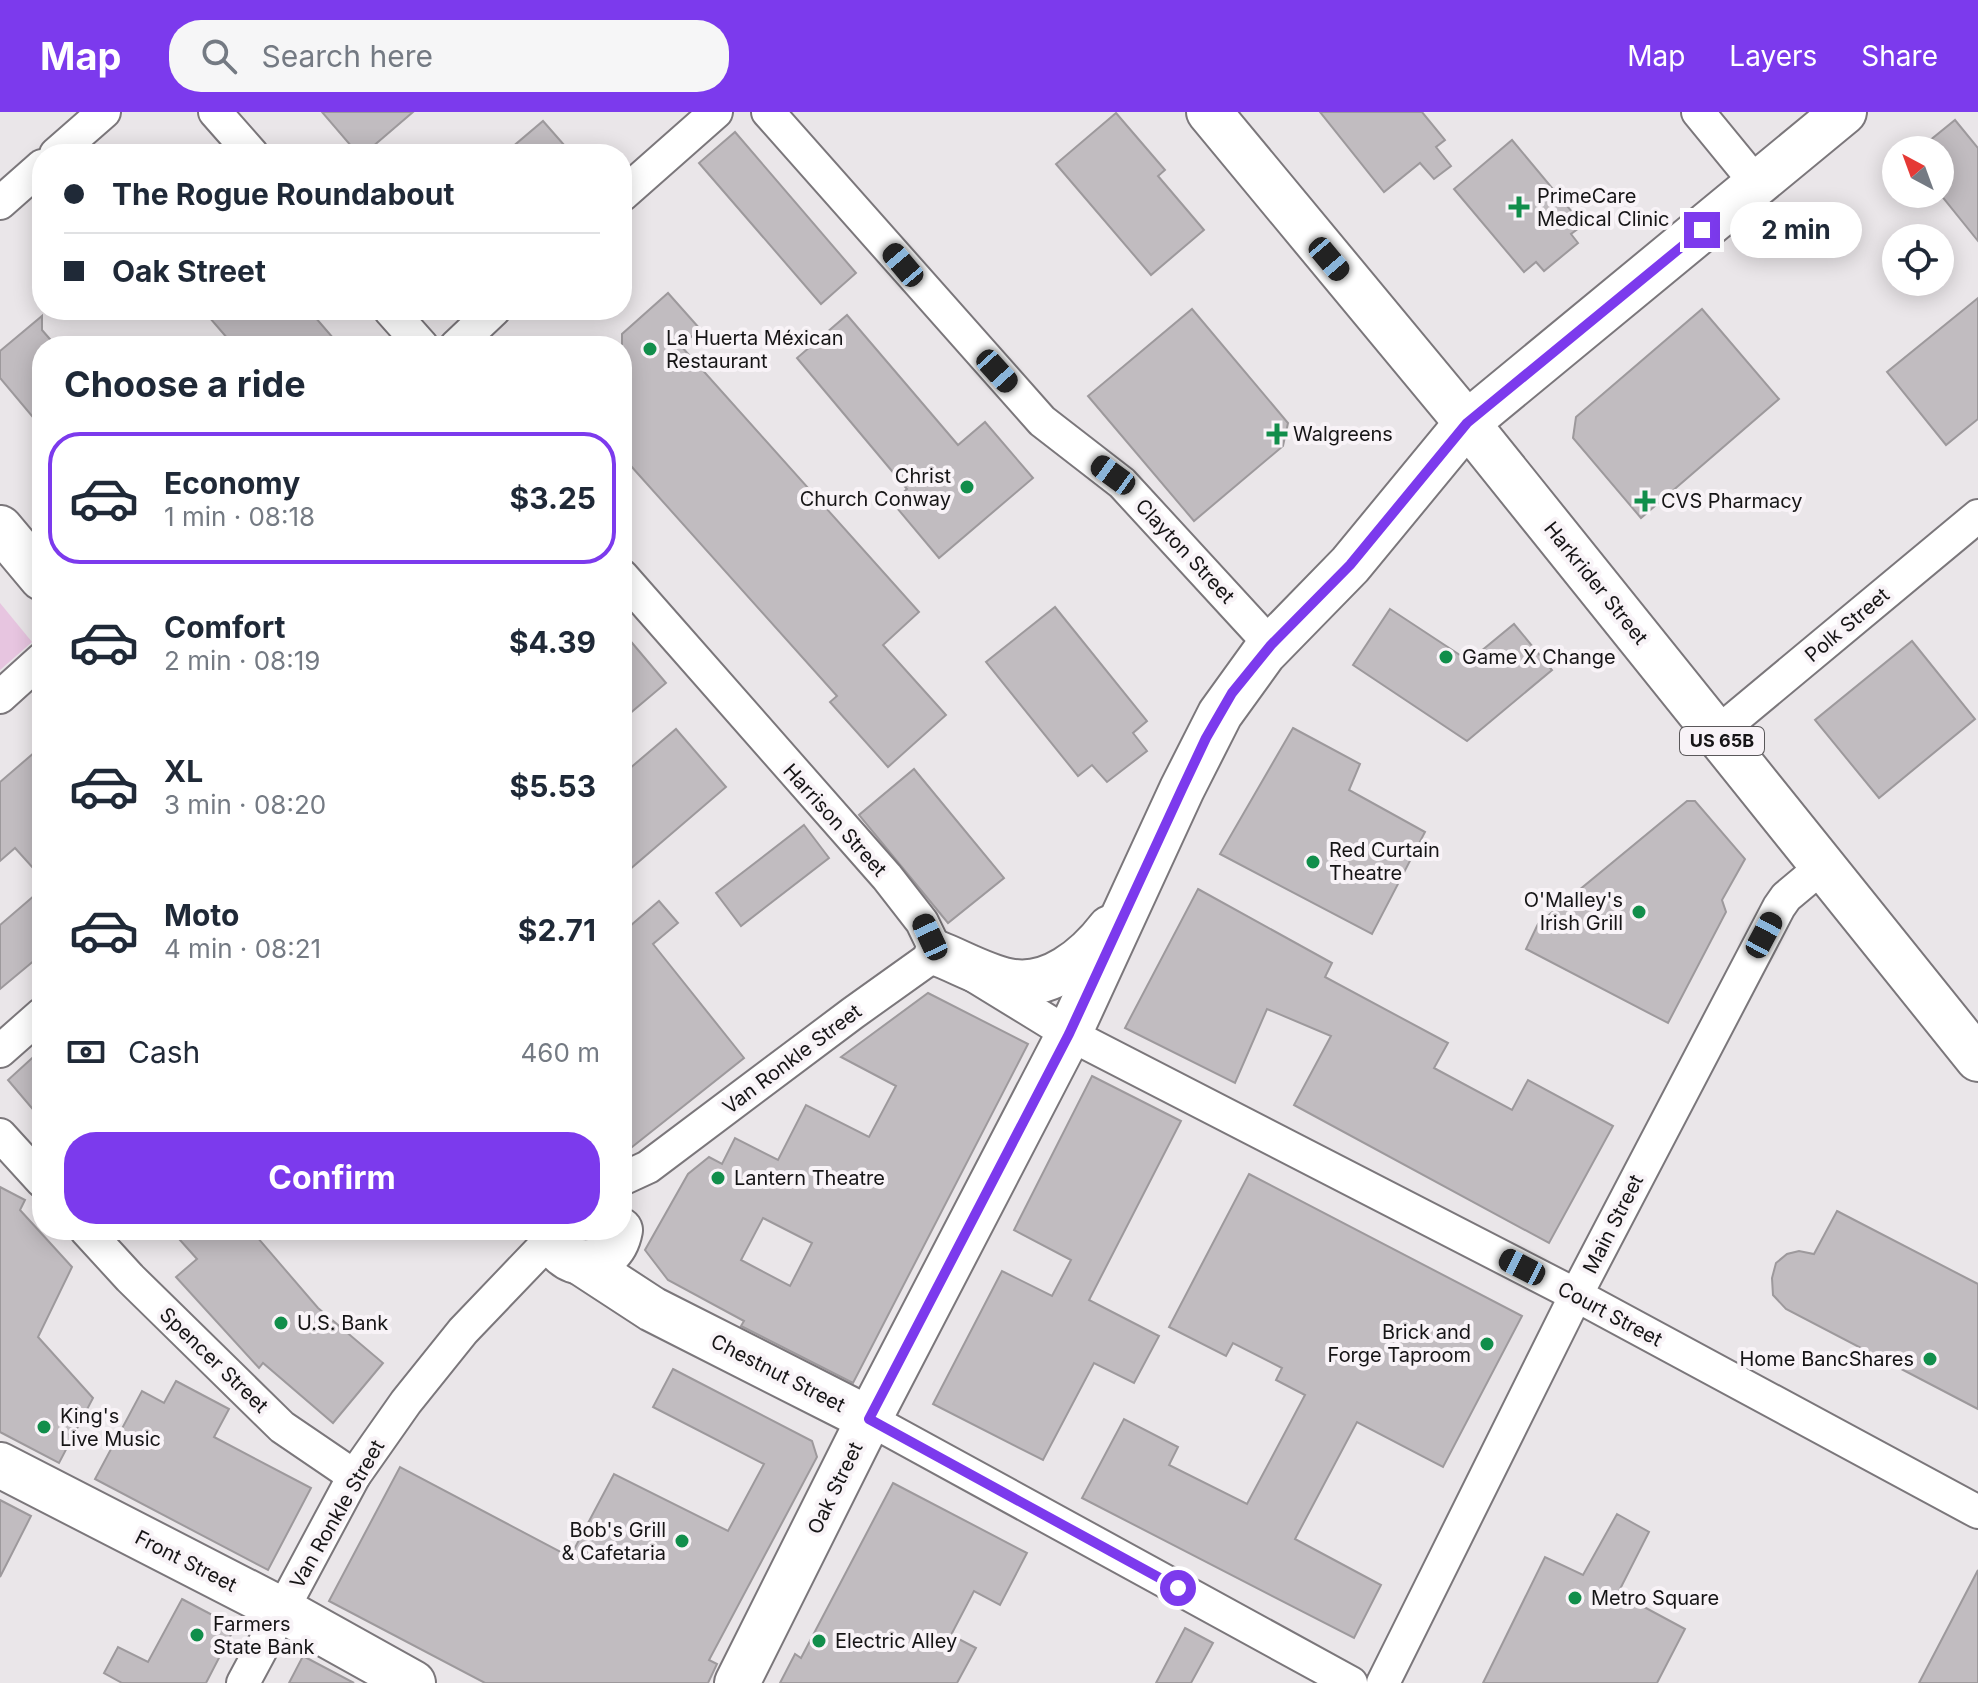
<!DOCTYPE html>
<meta charset="utf-8">
<style>
:root{--surface:#fff;--page:#f6f6f7;--text:#1f2937;--muted:#747a83;--line:#e0e1e3;--accent:#7c3aed}
body{margin:0;font-family:Inter,sans-serif;background:var(--page);color:var(--text);height:100vh;display:flex;flex-direction:column;font-size:30px;white-space:nowrap}
*{box-sizing:border-box;margin:0}
p{font-size:26px;color:var(--muted)}
.icon{flex:none;width:44px;height:44px;fill:none;stroke:currentColor;stroke-width:2;stroke-linecap:round;stroke-linejoin:round}
.map{position:relative;flex:1;overflow:hidden}
.side{position:absolute;left:32px;top:224px;width:600px;height:904px;display:flex;flex-direction:column;background:var(--surface);border-radius:32px;box-shadow:0 4px 20px #0003}
.side>*{flex:none}
.top-card{position:absolute;left:32px;top:32px;width:600px;height:176px;border-radius:32px;box-shadow:0 4px 20px #0003;display:grid;align-content:center;height:176px;padding:0 32px;background:var(--surface)}
.needle{width:52px;rotate:319deg}
.controls{position:absolute;left:1882px;top:24px;display:grid;gap:16px}
.controls a{display:grid;place-items:center;width:72px;height:72px;border-radius:50%;background:var(--surface);box-shadow:0 4px 20px #0003;font-size:40px}
.end{position:absolute;width:36px;height:36px;margin:-18px;border:10px solid #7c3aed;background:#fff;box-shadow:0 0 0 4px #fff}
.from{border-radius:50%}
.bubble{position:absolute;height:56px;border-radius:28px;background:var(--surface);box-shadow:0 4px 20px #0003;font-size:26px;font-weight:700;line-height:56px;text-align:center}
.car{position:absolute;width:24px;height:48px;margin:-24px -12px;border-radius:10px;box-shadow:0 0 6px 2px #0007;background:linear-gradient(#222 24%,#8ab4d8 0 40%,#222 0 76%,#8ab4d8 0 86%,#222 0)}
.top-card b{display:flex;align-items:center;gap:28px;height:76px;font-size:30px}
.top-card b+b{border-top:2px solid var(--line)}
.top-card i{width:20px;height:20px;background:var(--text)}
ul{padding:0;list-style:none}
li{display:flex;align-items:center;gap:24px;height:132px;margin:0 16px 12px;padding:0 16px;border:4px solid transparent;border-radius:32px}
li div{flex:1}
li b{display:block;font-size:30px}
li em{font-style:normal;font-weight:700}
li.current{border-color:var(--accent)}
li>.icon{width:72px;height:72px;stroke-width:1.5}
h2{padding:0 32px;font-size:36px;line-height:96px}
.pay{display:flex;align-items:center;gap:20px;height:88px;padding:0 32px;font-size:30px}
.pay p{margin-inline-start:auto}
.primary-button{display:flex;gap:16px;margin-top:auto;padding:16px 32px}
.primary-button a{flex:1;height:92px;border-radius:32px;background:var(--accent);color:#fff;font-size:32px;font-weight:700;line-height:92px;text-align:center}
header{display:flex;align-items:center;gap:48px;box-sizing:border-box;height:112px;padding:0 40px;background:var(--accent);color:#fff}
header strong{font-size:38px}
nav{display:flex;gap:44px;margin-inline-start:auto;font-size:28px}
.search{width:560px;height:72px;background:var(--page);display:flex;align-items:center;gap:20px;box-sizing:border-box;padding:0 28px;border-radius:32px;color:var(--muted);font-size:30px}
.map>svg:first-child{display:block}
</style>
<header>
<strong>Map</strong>
<div class="search"><svg class="icon" aria-label="search" viewBox="0 0 24 24"><circle cx="10" cy="10" r="6"/><path d="M15 15l6 6"/></svg>Search here</div>
<nav><a>Map</a><a>Layers</a><a>Share</a></nav>
</header>
<div class="map">
<svg width="1978" height="1571" viewBox="0 0 1978 1571">
<rect width="100%" height="100%" fill="#eae6e9"/>
<polygon fill="#e7c5e0" points="0,491 32,530 0,558"/>
<g fill="#c1bcc0" stroke="#9d999c" stroke-width="2" fill-rule="evenodd">
<polygon points="322,0 413,0 364,42 358,42"/>
<polygon points="1320,0 1422,0 1445,28 1436,35 1451,54 1434,67 1420,51 1384,80"/>
<polygon points="1116,1 1165,58 1158,64 1204,118 1151,163 1056,52"/>
<polygon points="1955,8 1978,36 1978,129 1940,82 1940,38 1918,38"/>
<polygon points="543,9 572,42 504,42"/>
<polygon points="735,20 856,161 821,192 699,51"/>
<polygon points="1512,28 1583,113 1571,122 1578,131 1544,159 1536,150 1524,160 1454,77"/>
<polygon points="668,181 700,217 681,234 919,500 883,533 946,603 888,655 830,590 837,584 622,344 622,222"/>
<polygon points="1978,186 1978,307 1946,333 1887,260"/>
<polygon points="1192,197 1288,311 1283,334 1194,409 1088,284"/>
<polygon points="1702,197 1779,287 1641,406 1573,326 1576,305"/>
<polygon points="203,198 309,198 340,234 234,234"/>
<polygon points="847,203 958,333 985,310 1033,366 939,446 892,390 907,377 797,246"/>
<polygon points="42,204 42,218 56,234 42,234 42,316 0,266 0,239"/>
<polygon points="1055,495 1147,609 1133,621 1147,639 1107,670 1092,653 1078,664 986,550"/>
<polygon points="1390,497 1469,549 1514,512 1552,558 1467,629 1353,553"/>
<polygon points="622,519 666,571 622,608"/>
<polygon points="1912,529 1975,607 1879,686 1815,608"/>
<polygon points="1293,616 1360,652 1349,678 1425,720 1372,822 1220,742"/>
<polygon points="676,617 726,675 622,764 622,663"/>
<polygon points="42,634 42,766 15,736 0,749 0,670"/>
<polygon points="914,657 1004,766 948,811 859,703"/>
<polygon points="1687,689 1695,689 1745,747 1722,788 1726,800 1668,911 1526,837 1538,812"/>
<polygon points="804,713 829,746 741,814 716,781"/>
<polygon points="42,777 42,842 0,877 0,813"/>
<polygon points="1198,777 1332,851 1325,865 1448,931 1434,956 1512,998 1528,968 1613,1014 1549,1131 1294,993 1331,924 1267,897 1235,971 1125,916"/>
<polygon points="659,789 678,811 653,832 744,946 622,1043 622,821"/>
<path d="M928,881l100,51 -175,339 -112,-57 3,-5 -76,-41 -23,-30 43,-76 21,-17 13,7 13,-26 43,22 28,-55 63,32 27,-51 -55,-29zM763,1106l49,25 -22,43 -49,-26z"/>
<polygon points="42,937 42,1008 8,968"/>
<polygon points="1092,964 1181,1009 1089,1188 1159,1224 1134,1271 1094,1251 1043,1348 933,1292 1002,1159 1052,1184 1071,1148 1014,1118"/>
<polygon points="1249,1062 1522,1204 1443,1355 1357,1310 1295,1427 1381,1473 1354,1526 1082,1386 1124,1307 1178,1335 1169,1353 1247,1392 1305,1283 1276,1268 1282,1256 1233,1231 1226,1244 1169,1215"/>
<polygon points="0,1075 25,1088 20,1098 72,1155 38,1225 93,1286 59,1351 0,1320"/>
<polygon points="1837,1099 1978,1172 1978,1297 1786,1197 1773,1183 1772,1166 1776,1151 1787,1142 1799,1139 1814,1142"/>
<polygon points="171,1118 251,1118 318,1196 383,1251 333,1311 263,1251 259,1256 176,1165 197,1147"/>
<polygon points="673,1257 812,1329 817,1345 709,1548 717,1552 708,1571 485,1571 329,1489 400,1355 570,1445 614,1362 728,1419 764,1352 653,1295"/>
<polygon points="176,1269 229,1297 214,1325 311,1376 268,1458 95,1367 142,1279 164,1291"/>
<polygon points="893,1371 1027,1441 1000,1493 974,1479 951,1523 976,1536 957,1571 780,1571 795,1542 801,1546"/>
<polygon points="0,1388 31,1404 0,1465"/>
<polygon points="1617,1402 1649,1420 1618,1481 1685,1517 1657,1571 1483,1571 1545,1445 1583,1463"/>
<polygon points="1978,1458 1978,1571 1919,1571"/>
<polygon points="182,1487 235,1515 206,1571 122,1571 104,1561 118,1535 148,1550"/>
<polygon points="1185,1516 1213,1531 1191,1571 1156,1571"/>
<polygon points="303,1544 354,1571 289,1571"/>
</g>
<g fill="none" stroke-linecap="round" stroke-linejoin="round">
<g stroke="#7b777b" stroke-width="36">
<g id="street">
<polyline points="215,0 252,42"/>
<polyline points="768,0 1042,309 1122,371 1271,533"/>
<polyline points="1698,0 1757,72"/>
<polyline points="56,42 104,0"/>
<polyline points="622,83 716,0"/>
<polyline points="0,91 42,54"/>
<polyline points="390,198 422,234"/>
<polyline points="456,234 494,198"/>
<polyline points="622,464 887,765 922,810 937,841 1069,922 1576,1183 1978,1400"/>
<polyline points="0,585 42,547"/>
<polyline points="1716,622 1978,404"/>
<polyline points="0,939 42,902"/>
<polyline points="0,1023 42,1069"/>
<polyline points="622,1067 648,1055 853,901 937,841"/>
<polyline points="86,1118 130,1166 282,1315 354,1364"/>
<polyline points="869,1307 1351,1571"/>
<polyline points="243,1571 354,1364 406,1290 463,1219 552,1126"/>
<polyline points="1383,1571 1576,1183 1779,795 1786,785 1823,754"/>
</g>
</g>
<g stroke="#7b777b" stroke-width="48">
<g id="secondary">
<polyline points="0,416 42,466"/>
<path d="M937,841c23,9 47,23 71,28 41,9 79,-23 102,-53"/>
<path d="M550,1118c9,43 62,43 70,0"/>
<polyline points="580,1150 652,1197 869,1307"/>
<polyline points="0,1353 282,1498 413,1571"/>
<polyline points="737,1571 869,1307 1069,922 1182,677 1220,602 1264,541 1350,453 1467,311"/>
</g>
</g>
<g stroke="#7b777b" stroke-width="48">
<polyline id="primary" points="1209,0 1467,311 1978,947"/>
</g>
<g stroke="#7b777b" stroke-width="48">
<polyline id="highway" points="1467,311 1844,0"/>
</g>
<use href="#street" stroke="#fff" stroke-width="32"/>
<use href="#secondary" stroke="#fff" stroke-width="44"/>
<use href="#primary" stroke="#fff" stroke-width="44"/>
<use href="#highway" stroke="#fff" stroke-width="44"/>
</g>
<g fill="none" stroke-linecap="round" stroke-linejoin="round">
<polyline stroke="#7c3aed" stroke-width="10" points="1178,1476 869,1307 1069,922 1182,677 1206,626 1232,581 1271,533 1350,453 1467,311 1702,118"/>
</g>
<g fill="#118e4b" stroke="#f8f3f7" stroke-width="3">
<path d="M1515 83h8v8h8v8h-8v8h-8v-8h-8v-8h8z"/>
<circle cx="650" cy="237" r="8"/>
<path d="M1273 310h8v8h8v8h-8v8h-8v-8h-8v-8h8z"/>
<circle cx="967" cy="375" r="8"/>
<path d="M1641 377h8v8h8v8h-8v8h-8v-8h-8v-8h8z"/>
<circle cx="1446" cy="545" r="8"/>
<circle cx="1313" cy="750" r="8"/>
<circle cx="1639" cy="800" r="8"/>
<circle cx="718" cy="1066" r="8"/>
<circle cx="281" cy="1211" r="8"/>
<circle cx="1487" cy="1232" r="8"/>
<circle cx="1930" cy="1247" r="8"/>
<circle cx="44" cy="1315" r="8"/>
<circle cx="682" cy="1429" r="8"/>
<circle cx="1575" cy="1486" r="8"/>
<circle cx="197" cy="1523" r="8"/>
<circle cx="819" cy="1529" r="8"/>
</g>
<g text-anchor="middle" stroke-width="8" stroke-linejoin="round" paint-order="stroke">
<rect fill="#f8f3f7" stroke="#5a585a" stroke-width="2" x="1680" y="615" width="84" height="28" rx="6"/>
<g font-size="18" font-weight="bold" fill="#161516">
<text x="1722" y="635">US 65B</text>
</g>
<g font-size="20" fill="#161516" stroke="#f8f3f7" text-anchor="start">
<text x="1537" y="91">PrimeCare<tspan x="1537" dy="23">Medical Clinic</tspan></text>
<text x="666" y="233">La Huerta Méxican<tspan x="666" dy="23">Restaurant</tspan></text>
<text x="1293" y="329">Walgreens</text>
<text x="951" y="371" text-anchor="end">Christ<tspan x="951" dy="23">Church Conway</tspan></text>
<text x="1661" y="396">CVS Pharmacy</text>
<text x="1462" y="552">Game X Change</text>
<text x="1329" y="745">Red Curtain<tspan x="1329" dy="23">Theatre</tspan></text>
<text x="1623" y="795" text-anchor="end">O'Malley's<tspan x="1623" dy="23">Irish Grill</tspan></text>
<text x="734" y="1073">Lantern Theatre</text>
<text x="297" y="1218">U.S. Bank</text>
<text x="1471" y="1227" text-anchor="end">Brick and<tspan x="1471" dy="23">Forge Taproom</tspan></text>
<text x="1914" y="1254" text-anchor="end">Home BancShares</text>
<text x="60" y="1311">King's<tspan x="60" dy="23">Live Music</tspan></text>
<text x="666" y="1425" text-anchor="end">Bob's Grill<tspan x="666" dy="23">&amp; Cafetaria</tspan></text>
<text x="1591" y="1493">Metro Square</text>
<text x="213" y="1519">Farmers<tspan x="213" dy="23">State Bank</tspan></text>
<text x="835" y="1536">Electric Alley</text>
</g>
<g font-size="20" fill="#161516" stroke="#f8f3f7">
<text transform="translate(1185 439) rotate(47)" y="7">Clayton Street</text>
<text transform="translate(1596 471) rotate(51)" y="7">Harkrider Street</text>
<text transform="translate(1847 513) rotate(-40)" y="7">Polk Street</text>
<text transform="translate(835 708) rotate(48)" y="7">Harrison Street</text>
<text transform="translate(792 947) rotate(-37)" y="7">Van Ronkle Street</text>
<text transform="translate(1613 1112) rotate(-63)" y="7">Main Street</text>
<text transform="translate(1610 1202) rotate(28)" y="7">Court Street</text>
<text transform="translate(214 1248) rotate(44)" y="7">Spencer Street</text>
<text transform="translate(778 1261) rotate(27)" y="7">Chestnut Street</text>
<text transform="translate(835 1376) rotate(-64)" y="7">Oak Street</text>
<text transform="translate(337 1402) rotate(-60)" y="7">Van Ronkle Street</text>
<text transform="translate(186 1449) rotate(27)" y="7">Front Street</text>
</g>
</g>
</svg>
<div class="controls">
<a><svg class="needle" viewBox="-14 -14 28 28"><path d="M0-13l5 13h-10z" fill="#e53935"/><path d="M0 13l5-13h-10z" fill="#747a83"/></svg></a>
<a><svg class="icon" aria-label="locate" viewBox="0 0 24 24"><circle cx="12" cy="12" r="6"/><path d="M12 2v4M12 18v4M2 12h4M18 12h4"/></svg></a>
</div>
<i class="end from" style="left:1178px;top:1476px"></i>
<i class="end" style="left:1702px;top:118px"></i>
<div class="bubble" style="left:1730px;top:90px;width:132px">2 min</div>
<i class="car" style="left:1329px;top:147px;rotate:140deg"></i>
<i class="car" style="left:903px;top:153px;rotate:320deg"></i>
<i class="car" style="left:997px;top:259px;rotate:138deg"></i>
<i class="car" style="left:1113px;top:363px;rotate:306deg"></i>
<i class="car" style="left:1764px;top:823px;rotate:28deg"></i>
<i class="car" style="left:930px;top:825px;rotate:335deg"></i>
<i class="car" style="left:1522px;top:1155px;rotate:297deg"></i>
<div class="top-card">
<b><i class="from"></i>The Rogue Roundabout</b>
<b><i></i>Oak Street</b>
</div>
<section class="side">
<h2>Choose a ride</h2>
<ul>
<li class="current"><svg class="icon" aria-label="car" viewBox="0 0 24 24"><path d="M5 17H2v-5l4-1 3-4h7l3 4 3 1v5h-3M9 17h6M6 11h13"/><circle cx="7" cy="17" r="2"/><circle cx="17" cy="17" r="2"/></svg><div><b>Economy</b><p>1 min · 08:18</p></div><em>$3.25</em></li>
<li><svg class="icon" aria-label="car" viewBox="0 0 24 24"><path d="M5 17H2v-5l4-1 3-4h7l3 4 3 1v5h-3M9 17h6M6 11h13"/><circle cx="7" cy="17" r="2"/><circle cx="17" cy="17" r="2"/></svg><div><b>Comfort</b><p>2 min · 08:19</p></div><em>$4.39</em></li>
<li><svg class="icon" aria-label="car" viewBox="0 0 24 24"><path d="M5 17H2v-5l4-1 3-4h7l3 4 3 1v5h-3M9 17h6M6 11h13"/><circle cx="7" cy="17" r="2"/><circle cx="17" cy="17" r="2"/></svg><div><b>XL</b><p>3 min · 08:20</p></div><em>$5.53</em></li>
<li><svg class="icon" aria-label="car" viewBox="0 0 24 24"><path d="M5 17H2v-5l4-1 3-4h7l3 4 3 1v5h-3M9 17h6M6 11h13"/><circle cx="7" cy="17" r="2"/><circle cx="17" cy="17" r="2"/></svg><div><b>Moto</b><p>4 min · 08:21</p></div><em>$2.71</em></li>
</ul>
<div class="pay"><svg class="icon" aria-label="cash" viewBox="0 0 24 24"><path d="M3 7h18v10H3z"/><circle cx="12" cy="12" r="2"/></svg>Cash<p>460 m</p></div>
<div class="primary-button"><a>Confirm</a></div>
</section>
</div>
